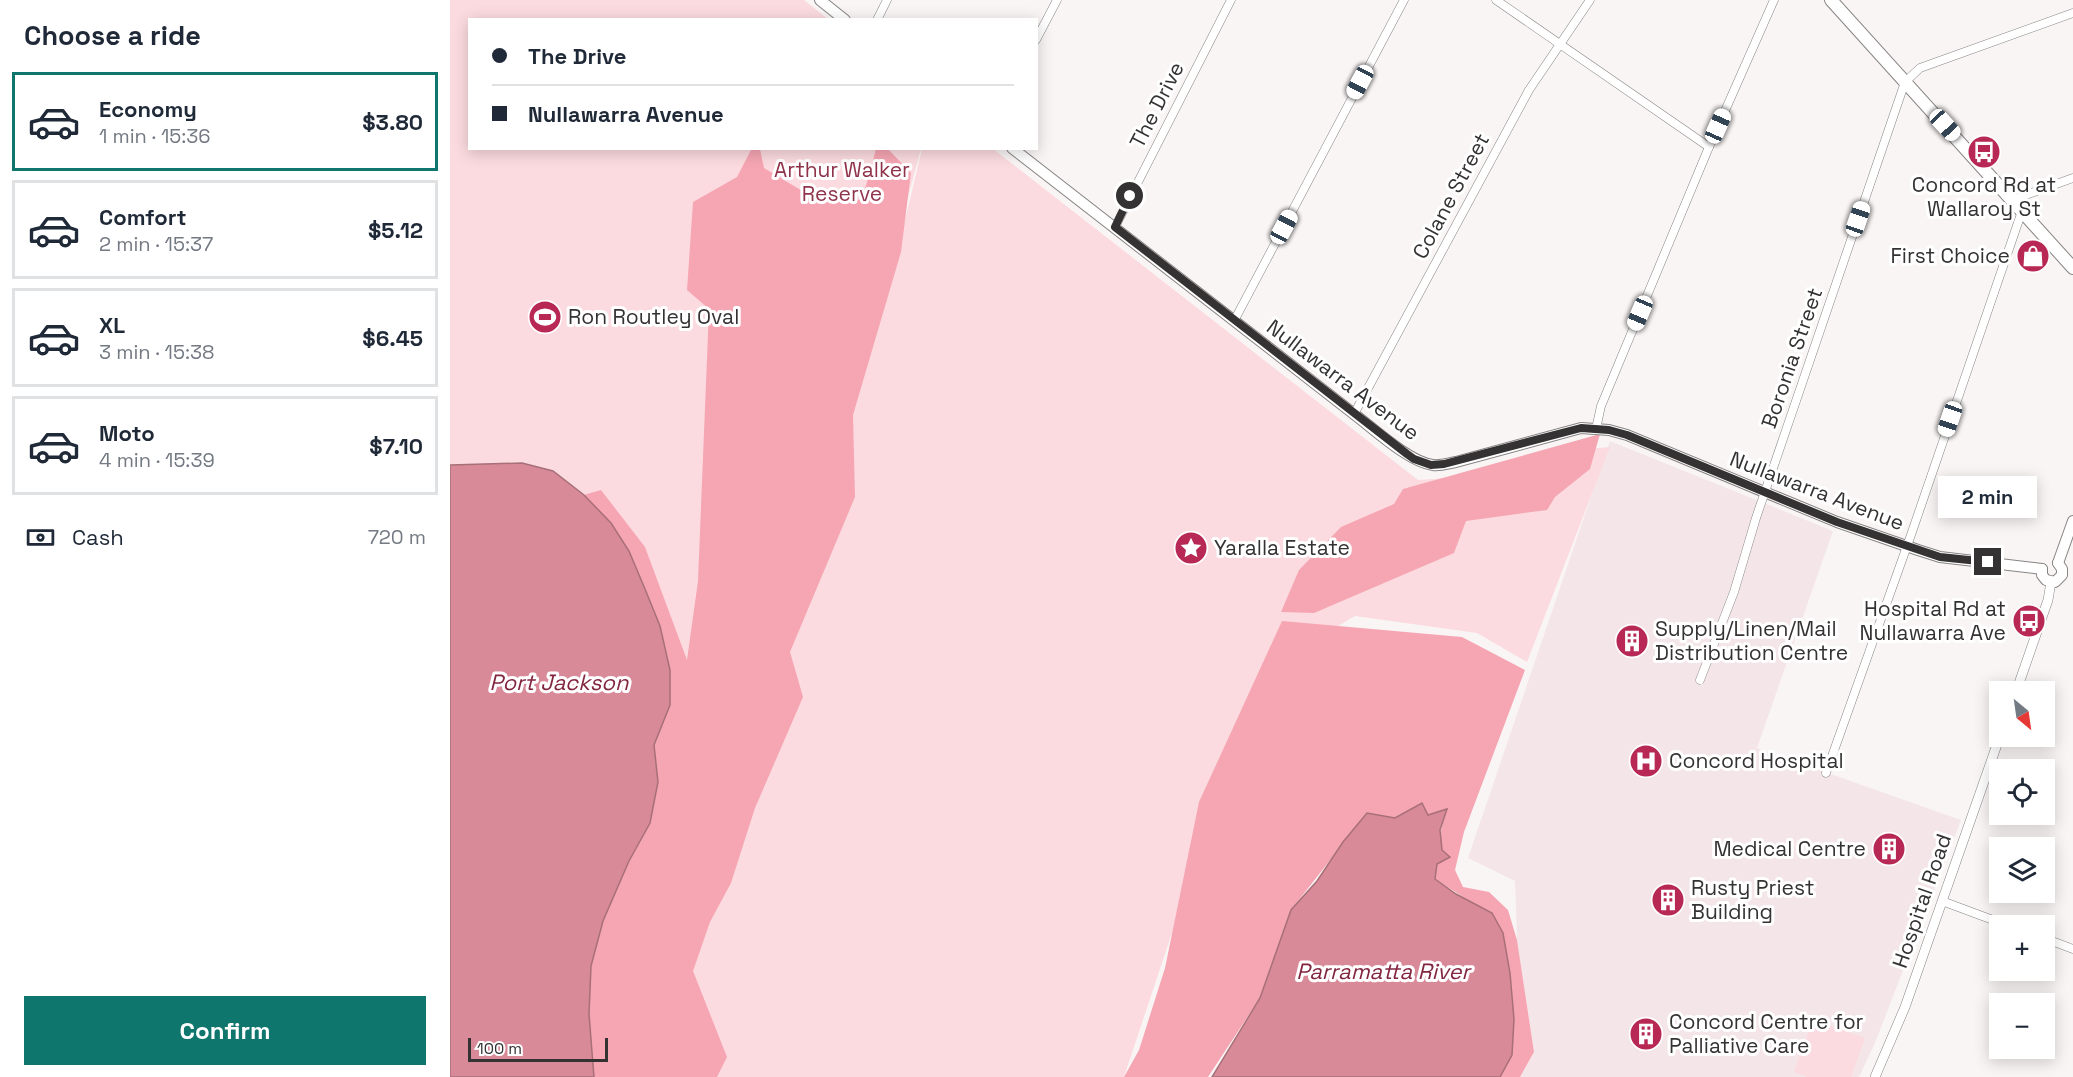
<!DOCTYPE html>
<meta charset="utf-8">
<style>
:root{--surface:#fff;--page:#f2f2f3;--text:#1f2937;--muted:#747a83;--line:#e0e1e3;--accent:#0f766e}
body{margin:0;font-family:"Space Grotesk",sans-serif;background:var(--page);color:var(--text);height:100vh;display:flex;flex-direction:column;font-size:22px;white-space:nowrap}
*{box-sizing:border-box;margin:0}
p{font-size:20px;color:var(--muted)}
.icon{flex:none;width:33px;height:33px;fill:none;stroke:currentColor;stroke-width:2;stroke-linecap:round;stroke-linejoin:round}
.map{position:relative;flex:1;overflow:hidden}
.details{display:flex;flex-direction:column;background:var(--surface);width:450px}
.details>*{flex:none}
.hud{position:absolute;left:18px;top:18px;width:570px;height:132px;border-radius:0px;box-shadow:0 3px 15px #0003;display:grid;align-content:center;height:132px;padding:0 24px;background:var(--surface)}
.needle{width:39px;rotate:151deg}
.controls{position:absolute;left:1539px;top:681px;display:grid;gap:12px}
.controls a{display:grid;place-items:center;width:66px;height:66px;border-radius:0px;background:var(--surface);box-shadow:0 3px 15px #0003;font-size:30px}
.scale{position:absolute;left:18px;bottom:15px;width:140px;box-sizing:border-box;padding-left:6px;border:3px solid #343232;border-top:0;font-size:16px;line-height:21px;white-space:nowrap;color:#343232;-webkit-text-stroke:4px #fff;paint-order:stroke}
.end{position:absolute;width:27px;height:27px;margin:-14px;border:8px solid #343232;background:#fff;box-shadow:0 0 0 3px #fff}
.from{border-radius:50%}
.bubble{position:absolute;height:42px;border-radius:0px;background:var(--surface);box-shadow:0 3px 15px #0003;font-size:20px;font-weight:700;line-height:42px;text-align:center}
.car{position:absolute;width:18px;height:36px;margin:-18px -9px;border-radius:8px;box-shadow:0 0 4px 2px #0007;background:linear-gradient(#fff 24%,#345 0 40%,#fff 0 76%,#345 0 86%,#fff 0)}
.hud b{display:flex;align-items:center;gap:21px;height:57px;font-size:22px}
.hud b+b{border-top:2px solid var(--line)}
.hud i{width:15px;height:15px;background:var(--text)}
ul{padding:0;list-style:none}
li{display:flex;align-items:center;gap:18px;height:99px;margin:0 12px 9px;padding:0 12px;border:3px solid var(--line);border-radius:0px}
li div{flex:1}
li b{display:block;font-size:22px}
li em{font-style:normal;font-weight:700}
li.selected{border-color:var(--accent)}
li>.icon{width:54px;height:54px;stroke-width:1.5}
h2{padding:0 24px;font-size:27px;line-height:72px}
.pay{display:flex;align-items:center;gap:15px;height:66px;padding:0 24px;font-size:22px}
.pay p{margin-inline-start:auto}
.action{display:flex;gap:12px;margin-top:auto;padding:12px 24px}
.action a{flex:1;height:69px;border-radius:0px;background:var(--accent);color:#fff;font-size:24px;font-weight:700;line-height:69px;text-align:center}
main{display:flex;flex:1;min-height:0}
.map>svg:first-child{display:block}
</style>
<main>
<section class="details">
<h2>Choose a ride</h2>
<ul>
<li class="selected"><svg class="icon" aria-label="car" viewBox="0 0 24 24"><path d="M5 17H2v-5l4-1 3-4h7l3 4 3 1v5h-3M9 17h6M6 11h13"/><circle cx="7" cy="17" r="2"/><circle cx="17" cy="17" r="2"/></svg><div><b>Economy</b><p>1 min · 15:36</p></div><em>$3.80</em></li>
<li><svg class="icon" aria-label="car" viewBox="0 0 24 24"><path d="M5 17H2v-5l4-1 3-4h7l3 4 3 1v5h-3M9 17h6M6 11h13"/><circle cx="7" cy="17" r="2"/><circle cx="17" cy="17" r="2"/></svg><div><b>Comfort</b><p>2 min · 15:37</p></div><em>$5.12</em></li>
<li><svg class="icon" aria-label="car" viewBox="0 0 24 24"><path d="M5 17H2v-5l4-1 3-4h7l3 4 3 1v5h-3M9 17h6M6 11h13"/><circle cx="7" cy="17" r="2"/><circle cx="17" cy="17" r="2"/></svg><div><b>XL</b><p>3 min · 15:38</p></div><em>$6.45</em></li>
<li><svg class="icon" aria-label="car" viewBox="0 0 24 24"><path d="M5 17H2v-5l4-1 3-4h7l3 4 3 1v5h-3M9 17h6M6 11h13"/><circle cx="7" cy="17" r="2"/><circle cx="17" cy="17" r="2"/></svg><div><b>Moto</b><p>4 min · 15:39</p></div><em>$7.10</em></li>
</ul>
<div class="pay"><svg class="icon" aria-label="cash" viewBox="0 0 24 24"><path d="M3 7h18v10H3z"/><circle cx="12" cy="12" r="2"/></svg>Cash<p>720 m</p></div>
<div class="action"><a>Confirm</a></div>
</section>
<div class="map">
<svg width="1623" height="1077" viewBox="0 0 1623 1077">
<rect width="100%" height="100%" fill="#faf5f5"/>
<polygon fill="#f4e6e8" points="1160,441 1383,531 1307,748 1511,820 1425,1043 1409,1077 1070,1077 1084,1052 1067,940 1065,881 1018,858"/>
<g fill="#fbdbdf">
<polygon points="0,0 354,0 378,19 20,20 20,148 471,149 398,418 440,283 472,149 542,148 968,480 1042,475 1114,451 1160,447 1077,662 1027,633 905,616 868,638 785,744 674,1077 172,1077 72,463 0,465"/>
<polygon points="1363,1020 1415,1038 1401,1077 1357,1077 1344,1072"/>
</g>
<g fill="#f6a6b3">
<polygon points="302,148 310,149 314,168 359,195 412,200 426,149 438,149 461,173 451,252 403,415 405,497 340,652 353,697 305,808 281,883 260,922 243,971 277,1057 267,1077 126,1077 113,501 151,490 195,547 237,660 248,581 259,309 237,290 243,202 287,177"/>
<polygon points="1150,434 1140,469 1105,497 1097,510 1016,521 1004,553 864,613 831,612 849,570 891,527 944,504 953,489"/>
<polygon points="832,621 1012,637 1075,670 1014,832 1005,870 1013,887 1039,892 1058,910 1067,940 1084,1052 1070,1077 1035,1077 1018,900 985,879 984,859 996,810 978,815 944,820 917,813 841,910 810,998 758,1077 674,1077 689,1050 715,968 749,802"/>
</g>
<g fill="#d88a98" stroke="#a77079" stroke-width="1.5">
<polygon points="72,463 103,471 134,495 161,523 179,551 195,589 210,626 220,670 220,705 204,745 208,782 200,823 179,861 153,921 141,966 139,1014 144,1077 0,1077 0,465"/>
<polygon points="972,803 978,815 997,809 990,830 992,850 1000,857 987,864 985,879 1006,894 1042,913 1053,933 1060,973 1064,1019 1062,1055 1050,1077 762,1077 810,998 841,910 867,881 893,842 917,813 945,818"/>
</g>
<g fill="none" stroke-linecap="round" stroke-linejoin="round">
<g stroke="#888484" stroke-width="9">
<g id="minor">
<polyline points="1046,0 1259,147"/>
<polyline points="427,20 437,0"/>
<polyline points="586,40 607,0"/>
<polyline points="1562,200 1623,178"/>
<polyline points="665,227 781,0"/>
<polyline points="784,321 954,0"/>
<polyline points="904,414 1079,90 1140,0"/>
<polyline points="1146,429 1151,406 1259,147 1324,0"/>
<polyline points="1250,680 1284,592 1306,518 1455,82 1470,68 1623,13"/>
<polyline points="1376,773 1462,532 1572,211"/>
<polyline points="1492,901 1559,926"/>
<polyline points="1594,938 1623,949"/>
</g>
</g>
<g stroke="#888484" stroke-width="10">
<g id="tertiary">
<polyline points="1566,692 1598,600 1601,582"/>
<polyline points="1425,1077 1455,1007 1550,736"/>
</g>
</g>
<g stroke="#888484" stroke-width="12">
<g id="secondary">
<polyline points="370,0 395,20"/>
<path d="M562,148l342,266c20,15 55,48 79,51 8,1 16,-2 23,-3l125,-34 28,2 18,5 210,87 81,28 22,7 102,12"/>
<polyline points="1608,563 1623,521"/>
<polyline points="1592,569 1592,575 1596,580 1605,582 1612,575 1612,569 1608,563"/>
</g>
</g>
<g stroke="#888484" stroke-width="14">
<polyline id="primary" points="1381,0 1623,268"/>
</g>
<use href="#minor" stroke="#fff" stroke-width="8"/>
<use href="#tertiary" stroke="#fff" stroke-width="9"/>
<use href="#secondary" stroke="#fff" stroke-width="10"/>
<use href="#primary" stroke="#fff" stroke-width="12"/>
</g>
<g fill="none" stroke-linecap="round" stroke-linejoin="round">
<polyline stroke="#343232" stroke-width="8" points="680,196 665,227 957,454 964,459 981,465 994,464 1131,428 1159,430 1177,435 1387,522 1490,557 1538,562"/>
</g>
<defs>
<g id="bus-disc" transform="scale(1.725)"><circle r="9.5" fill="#b82854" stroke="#fff"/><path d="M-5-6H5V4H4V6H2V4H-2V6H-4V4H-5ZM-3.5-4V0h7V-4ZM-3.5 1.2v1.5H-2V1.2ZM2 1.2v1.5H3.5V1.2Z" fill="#fff"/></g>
<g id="shop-disc" transform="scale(1.725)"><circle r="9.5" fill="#b82854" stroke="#fff"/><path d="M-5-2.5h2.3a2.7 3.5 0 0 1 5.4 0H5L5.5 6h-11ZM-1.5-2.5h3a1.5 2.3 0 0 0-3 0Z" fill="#fff"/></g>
<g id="stadium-disc" transform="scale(1.725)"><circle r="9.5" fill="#b82854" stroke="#fff"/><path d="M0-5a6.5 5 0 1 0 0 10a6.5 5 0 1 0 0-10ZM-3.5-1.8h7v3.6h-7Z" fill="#fff"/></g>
<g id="sight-disc" transform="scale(1.725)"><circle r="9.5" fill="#b82854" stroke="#fff"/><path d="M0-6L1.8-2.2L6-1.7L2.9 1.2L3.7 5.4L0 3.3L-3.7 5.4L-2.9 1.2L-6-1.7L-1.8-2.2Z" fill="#fff"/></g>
<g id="building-disc" transform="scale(1.725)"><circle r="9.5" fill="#b82854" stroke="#fff"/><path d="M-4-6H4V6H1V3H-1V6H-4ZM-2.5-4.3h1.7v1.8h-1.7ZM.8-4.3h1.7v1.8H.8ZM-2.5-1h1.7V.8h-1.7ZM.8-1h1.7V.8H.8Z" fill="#fff"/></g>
<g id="hospital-disc" transform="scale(1.725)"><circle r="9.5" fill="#b82854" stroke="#fff"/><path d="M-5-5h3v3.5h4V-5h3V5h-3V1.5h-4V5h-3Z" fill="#fff"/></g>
</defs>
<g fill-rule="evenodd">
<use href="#bus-disc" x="1534" y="152"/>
<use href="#shop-disc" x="1583" y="256"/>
<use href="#stadium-disc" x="95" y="317"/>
<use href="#sight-disc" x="741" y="548"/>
<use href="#bus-disc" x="1579" y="621"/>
<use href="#building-disc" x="1182" y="641"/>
<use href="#hospital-disc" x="1196" y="761"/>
<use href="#building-disc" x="1439" y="849"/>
<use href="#building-disc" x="1218" y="900"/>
<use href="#building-disc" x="1196" y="1034"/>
</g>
<g text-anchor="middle" stroke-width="6" stroke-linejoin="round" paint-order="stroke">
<g font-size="21" fill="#343232" stroke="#fff">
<text transform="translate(707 105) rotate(-63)" y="7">The Drive</text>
<text transform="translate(1001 196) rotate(-62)" y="7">Colane Street</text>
<text transform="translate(1342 358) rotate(-71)" y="7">Boronia Street</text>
<text transform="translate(893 380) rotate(37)" y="7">Nullawarra Avenue</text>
<text transform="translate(1367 491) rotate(21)" y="7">Nullawarra Avenue</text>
<text transform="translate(1472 901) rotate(-71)" y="7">Hospital Road</text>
</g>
<g font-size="21" fill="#8f334a" stroke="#fff">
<text x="392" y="177">Arthur Walker<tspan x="392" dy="24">Reserve</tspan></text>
</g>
<g font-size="21" fill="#343232" stroke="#fff" text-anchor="start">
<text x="1534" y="192" text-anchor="middle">Concord Rd at<tspan x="1534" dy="24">Wallaroy St</tspan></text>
<text x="1560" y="263" text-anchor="end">First Choice</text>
<text x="118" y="324">Ron Routley Oval</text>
<text x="764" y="555">Yaralla Estate</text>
<text x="1556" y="616" text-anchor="end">Hospital Rd at<tspan x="1556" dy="24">Nullawarra Ave</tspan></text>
<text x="1205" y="636">Supply/Linen/Mail<tspan x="1205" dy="24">Distribution Centre</tspan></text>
<text x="1219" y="768">Concord Hospital</text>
<text x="1416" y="856" text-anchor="end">Medical Centre</text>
<text x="1241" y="895">Rusty Priest<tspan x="1241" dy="24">Building</tspan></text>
<text x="1219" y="1029">Concord Centre for<tspan x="1219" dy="24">Palliative Care</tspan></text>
</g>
<g font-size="22" font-style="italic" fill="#82263f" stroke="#fff">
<text x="109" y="690">Port Jackson</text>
<text x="933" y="979">Parramatta River</text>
</g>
</g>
</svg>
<div class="controls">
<a><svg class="needle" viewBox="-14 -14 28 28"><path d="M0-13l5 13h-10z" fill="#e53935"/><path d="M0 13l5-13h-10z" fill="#747a83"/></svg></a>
<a><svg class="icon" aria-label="locate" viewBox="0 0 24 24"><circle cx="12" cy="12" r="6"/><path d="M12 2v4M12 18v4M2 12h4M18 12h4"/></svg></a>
<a><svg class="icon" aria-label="layers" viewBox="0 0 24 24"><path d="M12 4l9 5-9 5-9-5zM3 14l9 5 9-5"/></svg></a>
<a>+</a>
<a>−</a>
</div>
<div class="scale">100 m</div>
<i class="end from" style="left:680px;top:196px"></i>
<i class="end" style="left:1538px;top:562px"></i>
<div class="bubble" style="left:1488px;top:476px;width:99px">2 min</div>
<i class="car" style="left:910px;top:82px;rotate:208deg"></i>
<i class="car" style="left:1495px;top:125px;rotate:137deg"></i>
<i class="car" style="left:1268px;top:126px;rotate:24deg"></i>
<i class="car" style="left:1408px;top:219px;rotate:19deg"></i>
<i class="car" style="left:834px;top:227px;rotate:28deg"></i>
<i class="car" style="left:1190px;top:313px;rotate:203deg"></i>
<i class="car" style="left:1500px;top:419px;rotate:199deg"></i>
<div class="hud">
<b><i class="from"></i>The Drive</b>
<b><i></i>Nullawarra Avenue</b>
</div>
</div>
</main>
